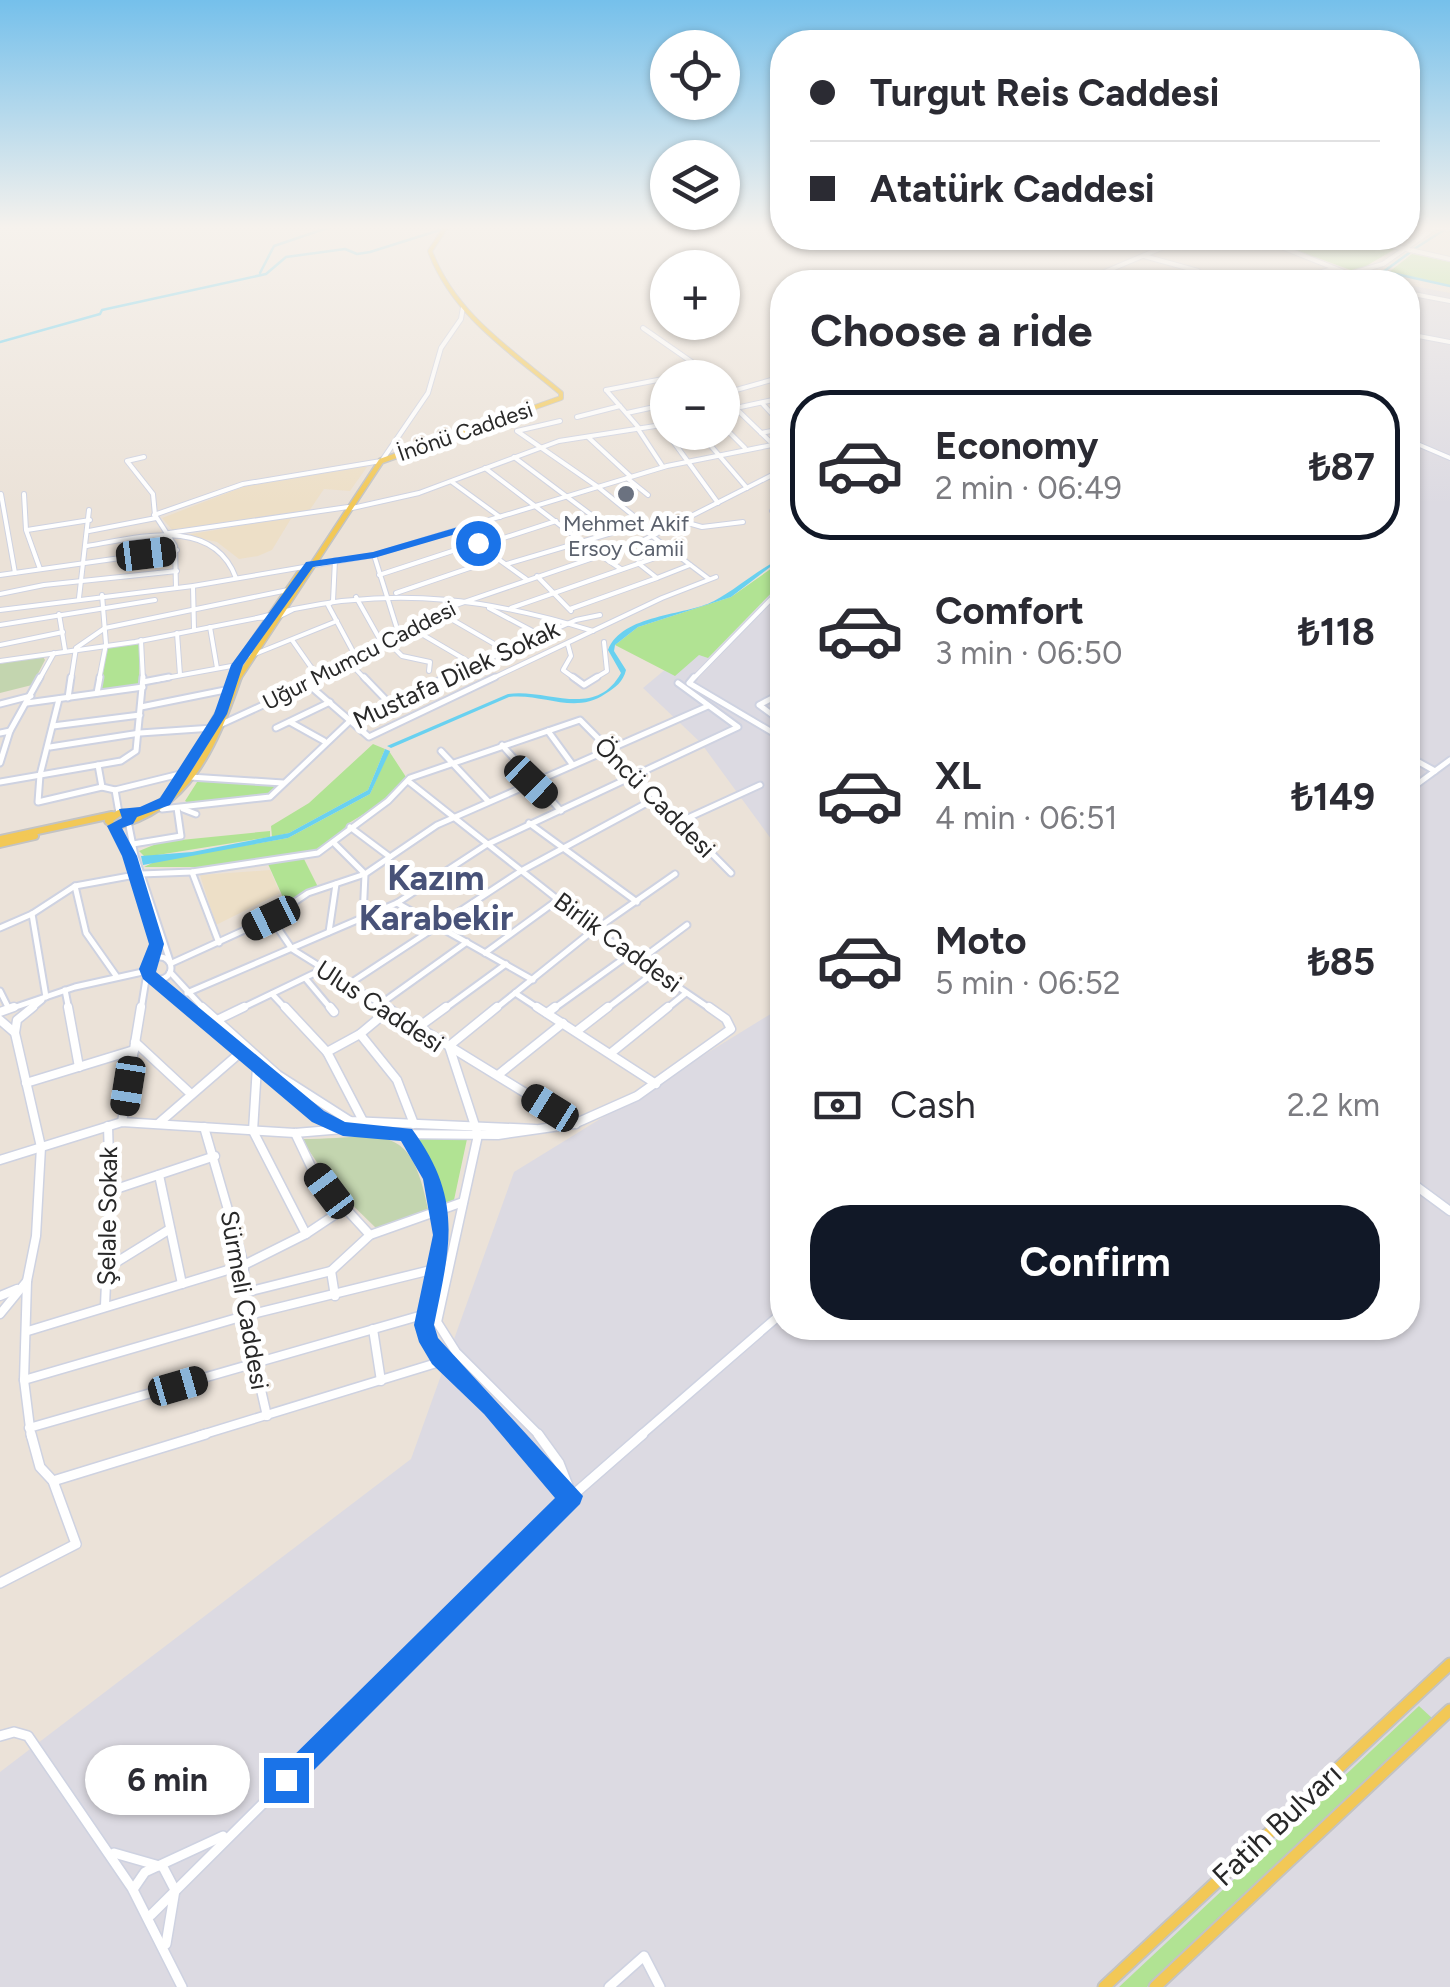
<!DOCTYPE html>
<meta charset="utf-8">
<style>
:root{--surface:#fff;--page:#f7f7f7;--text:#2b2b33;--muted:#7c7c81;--line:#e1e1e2;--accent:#111827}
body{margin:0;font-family:Figtree,sans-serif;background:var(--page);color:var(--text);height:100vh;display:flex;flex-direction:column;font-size:38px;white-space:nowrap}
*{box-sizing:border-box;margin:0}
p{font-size:32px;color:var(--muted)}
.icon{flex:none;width:55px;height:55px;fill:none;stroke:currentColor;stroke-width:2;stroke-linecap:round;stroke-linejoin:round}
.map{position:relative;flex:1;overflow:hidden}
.panel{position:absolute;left:770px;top:270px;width:650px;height:1070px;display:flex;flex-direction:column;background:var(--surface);border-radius:40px;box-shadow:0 2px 8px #0004}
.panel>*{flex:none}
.hud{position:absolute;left:770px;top:30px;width:650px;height:220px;border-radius:40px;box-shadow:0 2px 8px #0004;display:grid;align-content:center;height:220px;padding:0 40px;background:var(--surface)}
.buttons{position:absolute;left:650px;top:30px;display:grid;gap:20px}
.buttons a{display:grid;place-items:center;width:90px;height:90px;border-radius:50%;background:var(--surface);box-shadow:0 2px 8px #0004;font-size:50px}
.end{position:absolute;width:45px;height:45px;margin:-22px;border:12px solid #1a73e8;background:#fff;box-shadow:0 0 0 5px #fff}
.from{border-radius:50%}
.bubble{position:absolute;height:70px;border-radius:35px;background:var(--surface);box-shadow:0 2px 8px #0004;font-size:32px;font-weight:700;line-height:70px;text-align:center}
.car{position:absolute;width:30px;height:60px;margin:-30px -15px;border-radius:12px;box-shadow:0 0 8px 2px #0007;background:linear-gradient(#222 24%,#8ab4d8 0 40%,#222 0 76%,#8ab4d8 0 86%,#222 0)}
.hud b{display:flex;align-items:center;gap:35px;height:95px;font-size:38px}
.hud b+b{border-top:2px solid var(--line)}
.hud i{width:25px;height:25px;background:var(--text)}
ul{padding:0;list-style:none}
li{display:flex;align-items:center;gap:30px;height:150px;margin:0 20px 15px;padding:0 20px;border:5px solid transparent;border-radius:40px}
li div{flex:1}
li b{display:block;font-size:38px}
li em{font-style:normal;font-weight:700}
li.current{border-color:var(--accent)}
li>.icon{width:90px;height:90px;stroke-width:1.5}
h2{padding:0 40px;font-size:45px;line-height:120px}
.pay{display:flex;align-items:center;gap:25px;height:110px;padding:0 40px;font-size:38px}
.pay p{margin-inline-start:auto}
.cta{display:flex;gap:20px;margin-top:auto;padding:20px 40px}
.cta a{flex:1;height:115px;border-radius:40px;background:var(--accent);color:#fff;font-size:40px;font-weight:700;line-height:115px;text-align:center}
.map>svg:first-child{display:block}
</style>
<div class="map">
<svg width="1450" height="1987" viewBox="0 0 1450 1987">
<rect width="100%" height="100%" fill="#ebe2d8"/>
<g fill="#dcdae2">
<polygon points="1408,285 1450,293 1450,1987 0,1987 0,1772 411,1459 514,1172 782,1007 782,1328 1408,1328"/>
<polygon points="782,572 782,854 701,743 643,688"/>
</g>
<g fill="#eddfc7">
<polygon points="361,465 367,467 350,491 324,489 309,511 174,532 162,518 243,487"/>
<polygon points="292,517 272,550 258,556 239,559 217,542 186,535"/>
<polygon points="270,870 280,893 216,925 200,875"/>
</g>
<g fill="#b1e393">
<polygon points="1263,238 1347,238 1395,249 1356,272"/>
<polygon points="1412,254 1450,262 1450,286 1389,272"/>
<polygon points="782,561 782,582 708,658 699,655 675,676 615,645 638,627 731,597"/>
<polygon points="140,644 139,686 100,691 107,648"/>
<polygon points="373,744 385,749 368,790 289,833 272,837 271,826 309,803"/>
<polygon points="389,751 406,777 387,800 349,823 331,843 317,850 201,867 144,867 156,861 288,838 370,794"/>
<polygon points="199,779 276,784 279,787 270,795 190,804 185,801"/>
<polygon points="270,831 270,837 145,857 139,851 161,842"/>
<polygon points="304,859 318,887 286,904 268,864"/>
<polygon points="415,1139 467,1139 454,1200 445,1203 432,1166"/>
<polygon points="1419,1706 1432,1718 1147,1987 1119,1987"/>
</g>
<g fill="#c3d5af">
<polygon points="42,655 45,660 32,685 0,693 0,664"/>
<path d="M301,1139c80,0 109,-22 127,70l-52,19 -42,-41z"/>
</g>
<g fill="#69d1f0">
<path d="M782,558l-51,39 -93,30 -23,18 -1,6 12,19c-3,12 -10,17 -21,24 -31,21 -62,-1 -96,3l-118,51 -4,-2 121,-52c39,-6 87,26 113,-21l-13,-23c14,-36 77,-34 106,-49 24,-13 44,-32 68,-43z"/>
<polygon points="385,749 390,751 370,794 288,838 143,865 141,856 192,852 289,833 368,790"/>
</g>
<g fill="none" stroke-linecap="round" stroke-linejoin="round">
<g stroke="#69d1f0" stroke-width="2.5">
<polyline points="1414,249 1444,230"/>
<polyline points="1387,272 1450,286"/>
<polyline points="260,273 274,246 330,227"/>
<polyline points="1379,275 1409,253"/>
<polyline points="0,342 100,314 102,310 266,274 286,257 345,249 357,254 370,252 440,230"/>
</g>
<g stroke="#ced2e1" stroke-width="6">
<g id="minor-far3">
<polyline points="1259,238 1349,274 1383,264 1436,227 1450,229"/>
<polyline points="1357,238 1450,259"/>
<polyline points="1144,256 1198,271"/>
<polyline points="1201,274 1220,282"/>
<polyline points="1081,282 1185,238"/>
<polyline points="1285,282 1333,269"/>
<polyline points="1408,293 1450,301"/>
<polyline points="643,328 699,367 705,378"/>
<polyline points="1408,334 1450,342"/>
<polyline points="669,378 699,372"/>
<polyline points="1408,383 1412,384 1408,386"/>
<polyline points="606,390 668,378"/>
<polyline points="606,390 639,428"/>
<polyline points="722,394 782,377"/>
<polyline points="722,395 782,453"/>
<polyline points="762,403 782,425"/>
<polyline points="722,411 782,398"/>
<polyline points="627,413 668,404"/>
<polyline points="577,417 620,406"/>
<polyline points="560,421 517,431 598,487 656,534"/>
<polyline points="722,425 745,448"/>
<polyline points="662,426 718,503"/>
<polyline points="638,429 663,467"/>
<polyline points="699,432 747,488"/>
<polyline points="761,433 782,429"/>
<polyline points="588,437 630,476"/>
<polyline points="1408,440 1450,458"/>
<polyline points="144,457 127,461 153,494 155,515 175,546 176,588"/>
<polyline points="514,457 614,532"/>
<polyline points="383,459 428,393 441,348 461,319 463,307"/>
<polyline points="485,468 581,541"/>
<polyline points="627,478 648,495"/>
<polyline points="452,482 500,517"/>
<polyline points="1,494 15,573"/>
<polyline points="24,494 26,530 40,569"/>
<polyline points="348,509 419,493 559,441 668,424"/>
<polyline points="772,511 782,500"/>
<polyline points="154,515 243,484 381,461"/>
<polyline points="681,521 702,527 743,522"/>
<polyline points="27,530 90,520"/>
<polyline points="89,531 156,518"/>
<polyline points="459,531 526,579"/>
<polyline points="169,533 348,507"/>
<polyline points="652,536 709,579"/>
<polyline points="482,545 556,521"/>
<path d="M87,546c52,-9 126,-30 149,32"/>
<polyline points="374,555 399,635"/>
<polyline points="600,555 621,569"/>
<polyline points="335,560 333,601 328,605 357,659"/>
<polyline points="638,563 657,578 690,565"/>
<polyline points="507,564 642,524"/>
<polyline points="0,575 177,550"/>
<polyline points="379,575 477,543"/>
<polyline points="537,576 571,611"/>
<polyline points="193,586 194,630"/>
<polyline points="396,593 499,558"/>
<polyline points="0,594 44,585 177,571"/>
<polyline points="356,597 383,645"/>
<polyline points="79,598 89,510"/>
<polyline points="489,608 540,635"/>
<polyline points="511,608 675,551"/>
<path d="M294,609c106,-22 196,-10 299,22"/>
<polygon points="294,609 278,617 257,618"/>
<polyline points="570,609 657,578"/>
<polyline points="0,610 193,586 374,555 667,466 782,443"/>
<polyline points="439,612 503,649"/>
<polyline points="59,614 65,650"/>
<polyline points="0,625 155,600"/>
<polyline points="210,627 217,668"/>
<polyline points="413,629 471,663"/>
<polyline points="177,633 180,675"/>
<polyline points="141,640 143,680"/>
<polyline points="292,640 320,680"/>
<polyline points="388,642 402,656 430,662 429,671"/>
<polyline points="0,645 63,632"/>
<polyline points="568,645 571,656 563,670 577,680"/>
<polyline points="250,656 337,621"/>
<polyline points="0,661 135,642 257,618"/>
<polyline points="350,663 366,680"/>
<polyline points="39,680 54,653"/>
<polyline points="71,680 76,648 105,628 288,590"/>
<polyline points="99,680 106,644 102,595"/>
<polyline points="155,680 237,665"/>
<polyline points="320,680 447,608 640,542 782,470"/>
<polyline points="441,680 576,620 600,615"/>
<polyline points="489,680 662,598 716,577"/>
<polyline points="592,680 607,671 604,642"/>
<polyline points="692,680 782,588"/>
</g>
</g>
<g stroke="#ced2e1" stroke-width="9">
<g id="minor-far2">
<polyline points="364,677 389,703"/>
<polyline points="573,677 584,685 597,677"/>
<polyline points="694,677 689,683 782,738"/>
<polyline points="143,682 169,677"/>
<polyline points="309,685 369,737 495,677"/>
<polyline points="97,693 100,677"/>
<polyline points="782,693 759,705 782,722"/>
<polyline points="68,698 71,677"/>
<polyline points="59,699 40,775 38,802 102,787"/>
<polyline points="27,703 143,687"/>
<polyline points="0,704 31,696"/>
<polyline points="141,707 230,689"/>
<polyline points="290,722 324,741"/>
<polyline points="53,726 140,715"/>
<polyline points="276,728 330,702"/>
<polyline points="548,731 572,764"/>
<polyline points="0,733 10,731"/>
<polyline points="502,745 561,811"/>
<polyline points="50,747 140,733 213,728 324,677"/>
<polyline points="441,751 488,801"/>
<polyline points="1408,756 1435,771"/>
<polyline points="0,763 10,731 40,677"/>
<polyline points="98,765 102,787 115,790 119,813"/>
<polyline points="190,777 283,783"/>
<polyline points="408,781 609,940 712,1010"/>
<polyline points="0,782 121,761 136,751 143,677"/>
<polyline points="115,790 184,773"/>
<polyline points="1408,791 1450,760"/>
<polyline points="162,809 270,797 351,720 447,677"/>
<polyline points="183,809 196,814"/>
<polyline points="128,821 135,856 170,961"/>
<polyline points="679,822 760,785"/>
<polyline points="529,823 637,902"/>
<polyline points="114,826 130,856 156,944 149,965"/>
<polyline points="350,827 390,857"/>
<polyline points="133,844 181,836 177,808"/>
<polyline points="335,844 365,874 363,918"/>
<polyline points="192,872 219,943"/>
<polyline points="141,874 192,872 318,853 388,801 410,778 580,720 731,873"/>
<polyline points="75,886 86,933 117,977"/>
<polyline points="397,903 533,980"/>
<polyline points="32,914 46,997"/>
<polyline points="271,918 292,949 390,1010"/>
<polyline points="0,928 32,914 75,886 135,875"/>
<polyline points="329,932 336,884"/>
<polyline points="485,953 559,899"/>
<circle cx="160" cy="968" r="11"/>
<polyline points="640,960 687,925"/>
<polyline points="172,963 271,918 308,893 365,874 437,825 708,706"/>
<polyline points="170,972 205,1010"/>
<polyline points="151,976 191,1010"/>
<polyline points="306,979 332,1010"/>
<polyline points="349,984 521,871 656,798"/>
<polyline points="65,990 69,1010"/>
<polyline points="0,991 9,1009"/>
<polyline points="187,993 397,903 486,845 738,727 678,683"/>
<polyline points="515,993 541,1010"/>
<polyline points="272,994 287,1010"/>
<polyline points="382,1003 467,942"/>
<polyline points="7,1010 75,987 147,971"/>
<polyline points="30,1010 42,1000"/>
<polyline points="141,1010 147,973"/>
<polyline points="238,1010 323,969"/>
<polyline points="443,1010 506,964"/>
<polyline points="494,1010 586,936 675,874"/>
<polyline points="552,1010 630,954"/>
<polyline points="605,1010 655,972"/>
<polyline points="665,1010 686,993"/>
</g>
</g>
<g stroke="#ced2e1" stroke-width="11">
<g id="minor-far1">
<polyline points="68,1007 79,1067"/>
<polyline points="188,1007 318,1117 355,1130 395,1134 498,1135 574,1124 637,1096 731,1029 726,1019 709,1007"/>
<polyline points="202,1007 278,1075 350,1121 535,1129"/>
<polyline points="285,1007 327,1052 363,1121"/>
<polyline points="330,1007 334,1012"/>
<polyline points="386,1007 449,1046 478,1135 437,1322 456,1352 540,1436"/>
<polyline points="497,1007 449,1046 576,1124"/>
<polyline points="537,1007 656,1084"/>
<polyline points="0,1012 14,1007"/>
<polyline points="547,1013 555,1007"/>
<polyline points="0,1020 14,1032"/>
<polyline points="217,1020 244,1007"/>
<polyline points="420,1026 446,1007"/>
<polyline points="577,1031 608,1007"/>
<polyline points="360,1034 397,1080 414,1124"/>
<polyline points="135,1042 191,1094"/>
<polyline points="327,1052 360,1034 390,1009"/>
<polyline points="611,1053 668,1007"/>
<polyline points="257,1066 253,1131 306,1234"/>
<polyline points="498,1075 563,1023"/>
<polyline points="26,1083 134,1050"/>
<polyline points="122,1122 141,1007"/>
<polyline points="159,1123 241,1052"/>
<polyline points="204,1127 244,1265 244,1316 267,1416"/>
<polyline points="295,1133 315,1175 370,1235"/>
<path d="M407,1135c19,31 39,66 34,105 -4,33 -22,69 -12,102l86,94"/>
<polyline points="0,1160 122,1122 295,1133 343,1129 350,1121"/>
<polyline points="159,1175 182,1284"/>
<polyline points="1408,1180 1450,1211"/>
<polyline points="110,1191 215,1156"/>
<polyline points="107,1268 170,1229"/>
<polyline points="331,1271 335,1296"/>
<polyline points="247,1292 331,1271 370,1235 463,1202"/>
<polyline points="0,1296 17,1289"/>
<polyline points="105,1306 110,1191 108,1126"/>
<polyline points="0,1314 27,1281"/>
<polyline points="373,1329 381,1381"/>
<polyline points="28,1331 244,1265 306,1234 345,1208"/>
<polyline points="24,1380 244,1316 435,1269"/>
<polyline points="29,1428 426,1314"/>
<polyline points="31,1436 24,1380 27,1281 36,1236 41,1147 15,1033 17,1020 33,1007"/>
<polyline points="198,1436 443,1361"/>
<polyline points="640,1436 782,1313"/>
</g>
</g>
<g stroke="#ced2e1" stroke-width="12">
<g id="minor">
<polyline points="513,1434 557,1487 571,1495"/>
<polyline points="538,1434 559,1463 572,1496"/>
<polyline points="53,1481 206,1434"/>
<polyline points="0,1583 76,1544 53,1481 40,1467 31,1434"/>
<polyline points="0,1736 14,1732 28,1736 132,1888 182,1987"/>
<polyline points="114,1853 163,1867 175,1890 166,1944"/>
<polyline points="134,1888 145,1872 223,1836"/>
<polyline points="151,1915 572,1496 643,1434"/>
<polyline points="609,1987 644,1956 660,1987"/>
</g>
</g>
<g stroke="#c3c3c3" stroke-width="6">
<path id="major-far3" d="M446,227l-16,24c24,64 81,100 131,142v5l-77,27"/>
</g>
<g stroke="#c3c3c3" stroke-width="8">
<g id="major-far2">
<polyline points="232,680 237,665 299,574"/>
<polyline points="237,680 381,461 491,422"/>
</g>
</g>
<g stroke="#c3c3c3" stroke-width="10">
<g id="major-far1">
<polyline points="161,804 185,773 223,707"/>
<path d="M129,819l-2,-5 -8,-1 -11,8 6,5c75,-17 101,-83 124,-149"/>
<polyline points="0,839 112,815"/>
<polyline points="0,844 35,836"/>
</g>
</g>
<g stroke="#c3c3c3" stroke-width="15">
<g id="major">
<polyline points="1104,1987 1450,1664"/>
<polyline points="1155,1987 1450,1710"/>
</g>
</g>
<use href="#minor-far3" stroke="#fff" stroke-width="4"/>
<use href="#minor-far2" stroke="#fff" stroke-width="5"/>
<use href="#minor-far1" stroke="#fff" stroke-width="8"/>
<use href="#minor" stroke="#fff" stroke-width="9"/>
<use href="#major-far3" stroke="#f2c856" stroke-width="4"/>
<use href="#major-far2" stroke="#f2c856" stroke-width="5"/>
<use href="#major-far1" stroke="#f2c856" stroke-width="6"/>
<use href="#major" stroke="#f2c856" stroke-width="11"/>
</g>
<linearGradient id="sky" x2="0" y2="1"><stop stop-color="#75c0eb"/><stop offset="0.45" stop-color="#f6f2ed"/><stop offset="1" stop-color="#f6f2ed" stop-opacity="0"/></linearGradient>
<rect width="1450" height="505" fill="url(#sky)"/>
<path fill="#1a73e8" d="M458,527l23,14v5h-7l-18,-12 -82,24 -61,9 -70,98 -16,49 -57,91 -33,12 -4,7 -11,4 15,28 27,88 -8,28 168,139 21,11 67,7c52,71 38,117 22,196l4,13 145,158 -3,8 -285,285 -9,4 -9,-4 -4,-9 4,-8 278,-274 -71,-84 -52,-50 -13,-22 -5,-17 19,-90 -10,-56 -22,-38 -58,-5 -31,-14 -169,-143 -4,-10 10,-25 -27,-88 -15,-30 15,-8 -3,-9 21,-2 20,-9 54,-84 17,-49 75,-103 67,-10z"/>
<circle fill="#6b7280" stroke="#fff" stroke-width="4" cx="626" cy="494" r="10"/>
<g text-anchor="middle" stroke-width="10" stroke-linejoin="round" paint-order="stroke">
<g font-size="22" fill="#282828" stroke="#fff">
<text transform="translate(465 431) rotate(-19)" y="8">İnönü Caddesi</text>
<text transform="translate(359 655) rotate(-27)" y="8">Uğur Mumcu Caddesi</text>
</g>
<g font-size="22" fill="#5b616d" stroke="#fff">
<text x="626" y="531">Mehmet Akif<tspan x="626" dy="25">Ersoy Camii</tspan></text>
</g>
<g font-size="25" fill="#282828" stroke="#fff">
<text transform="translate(456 674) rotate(-25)" y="9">Mustafa Dilek Sokak</text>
<text transform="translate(655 797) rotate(45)" y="9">Öncü Caddesi</text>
<text transform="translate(618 942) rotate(36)" y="9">Birlik Caddesi</text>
<text transform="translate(380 1006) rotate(33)" y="9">Ulus Caddesi</text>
<text transform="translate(107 1216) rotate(-89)" y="9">Şelale Sokak</text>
<text transform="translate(245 1300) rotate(80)" y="9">Sürmeli Caddesi</text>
</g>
<g font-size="30" fill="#282828" stroke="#fff">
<text transform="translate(1277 1825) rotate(-43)" y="10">Fatih Bulvarı</text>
</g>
<g font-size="35" font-weight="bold" fill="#485278" stroke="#fff">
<text x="436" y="890">Kazım<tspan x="436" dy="40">Karabekir</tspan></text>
</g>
</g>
</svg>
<div class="buttons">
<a><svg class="icon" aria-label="locate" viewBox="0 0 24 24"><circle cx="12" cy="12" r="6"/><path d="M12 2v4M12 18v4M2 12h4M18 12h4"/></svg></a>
<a><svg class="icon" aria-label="layers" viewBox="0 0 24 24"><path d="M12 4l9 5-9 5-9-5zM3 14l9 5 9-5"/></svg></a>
<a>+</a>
<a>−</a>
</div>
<i class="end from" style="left:478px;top:543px"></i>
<i class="end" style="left:286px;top:1780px"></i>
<div class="bubble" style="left:85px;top:1745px;width:165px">6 min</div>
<i class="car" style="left:146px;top:554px;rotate:83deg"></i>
<i class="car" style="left:531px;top:782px;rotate:134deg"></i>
<i class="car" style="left:271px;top:918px;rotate:244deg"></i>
<i class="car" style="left:128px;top:1086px;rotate:189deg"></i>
<i class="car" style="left:550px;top:1108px;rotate:302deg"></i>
<i class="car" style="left:329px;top:1191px;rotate:323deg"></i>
<i class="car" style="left:178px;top:1386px;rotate:74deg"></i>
<div class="hud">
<b><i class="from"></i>Turgut Reis Caddesi</b>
<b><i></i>Atatürk Caddesi</b>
</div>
<section class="panel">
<h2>Choose a ride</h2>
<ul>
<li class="current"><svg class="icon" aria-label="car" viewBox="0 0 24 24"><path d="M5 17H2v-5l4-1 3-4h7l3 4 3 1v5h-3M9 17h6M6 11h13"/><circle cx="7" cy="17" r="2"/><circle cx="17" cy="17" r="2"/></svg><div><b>Economy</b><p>2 min · 06:49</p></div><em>₺87</em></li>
<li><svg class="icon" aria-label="car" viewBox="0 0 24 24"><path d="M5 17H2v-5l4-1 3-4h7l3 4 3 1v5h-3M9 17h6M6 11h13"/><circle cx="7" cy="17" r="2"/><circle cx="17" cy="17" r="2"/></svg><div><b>Comfort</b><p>3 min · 06:50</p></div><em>₺118</em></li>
<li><svg class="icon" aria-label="car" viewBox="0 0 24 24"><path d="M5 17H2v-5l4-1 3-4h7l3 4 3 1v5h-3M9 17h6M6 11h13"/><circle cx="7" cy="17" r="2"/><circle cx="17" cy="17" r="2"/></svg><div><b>XL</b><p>4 min · 06:51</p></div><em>₺149</em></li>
<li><svg class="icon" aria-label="car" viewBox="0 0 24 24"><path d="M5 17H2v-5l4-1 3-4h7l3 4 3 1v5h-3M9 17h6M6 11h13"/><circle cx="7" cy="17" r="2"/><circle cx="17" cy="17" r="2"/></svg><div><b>Moto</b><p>5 min · 06:52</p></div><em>₺85</em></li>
</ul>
<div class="pay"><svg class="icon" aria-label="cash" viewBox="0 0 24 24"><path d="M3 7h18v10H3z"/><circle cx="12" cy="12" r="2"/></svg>Cash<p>2.2 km</p></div>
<div class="cta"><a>Confirm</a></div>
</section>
</div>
